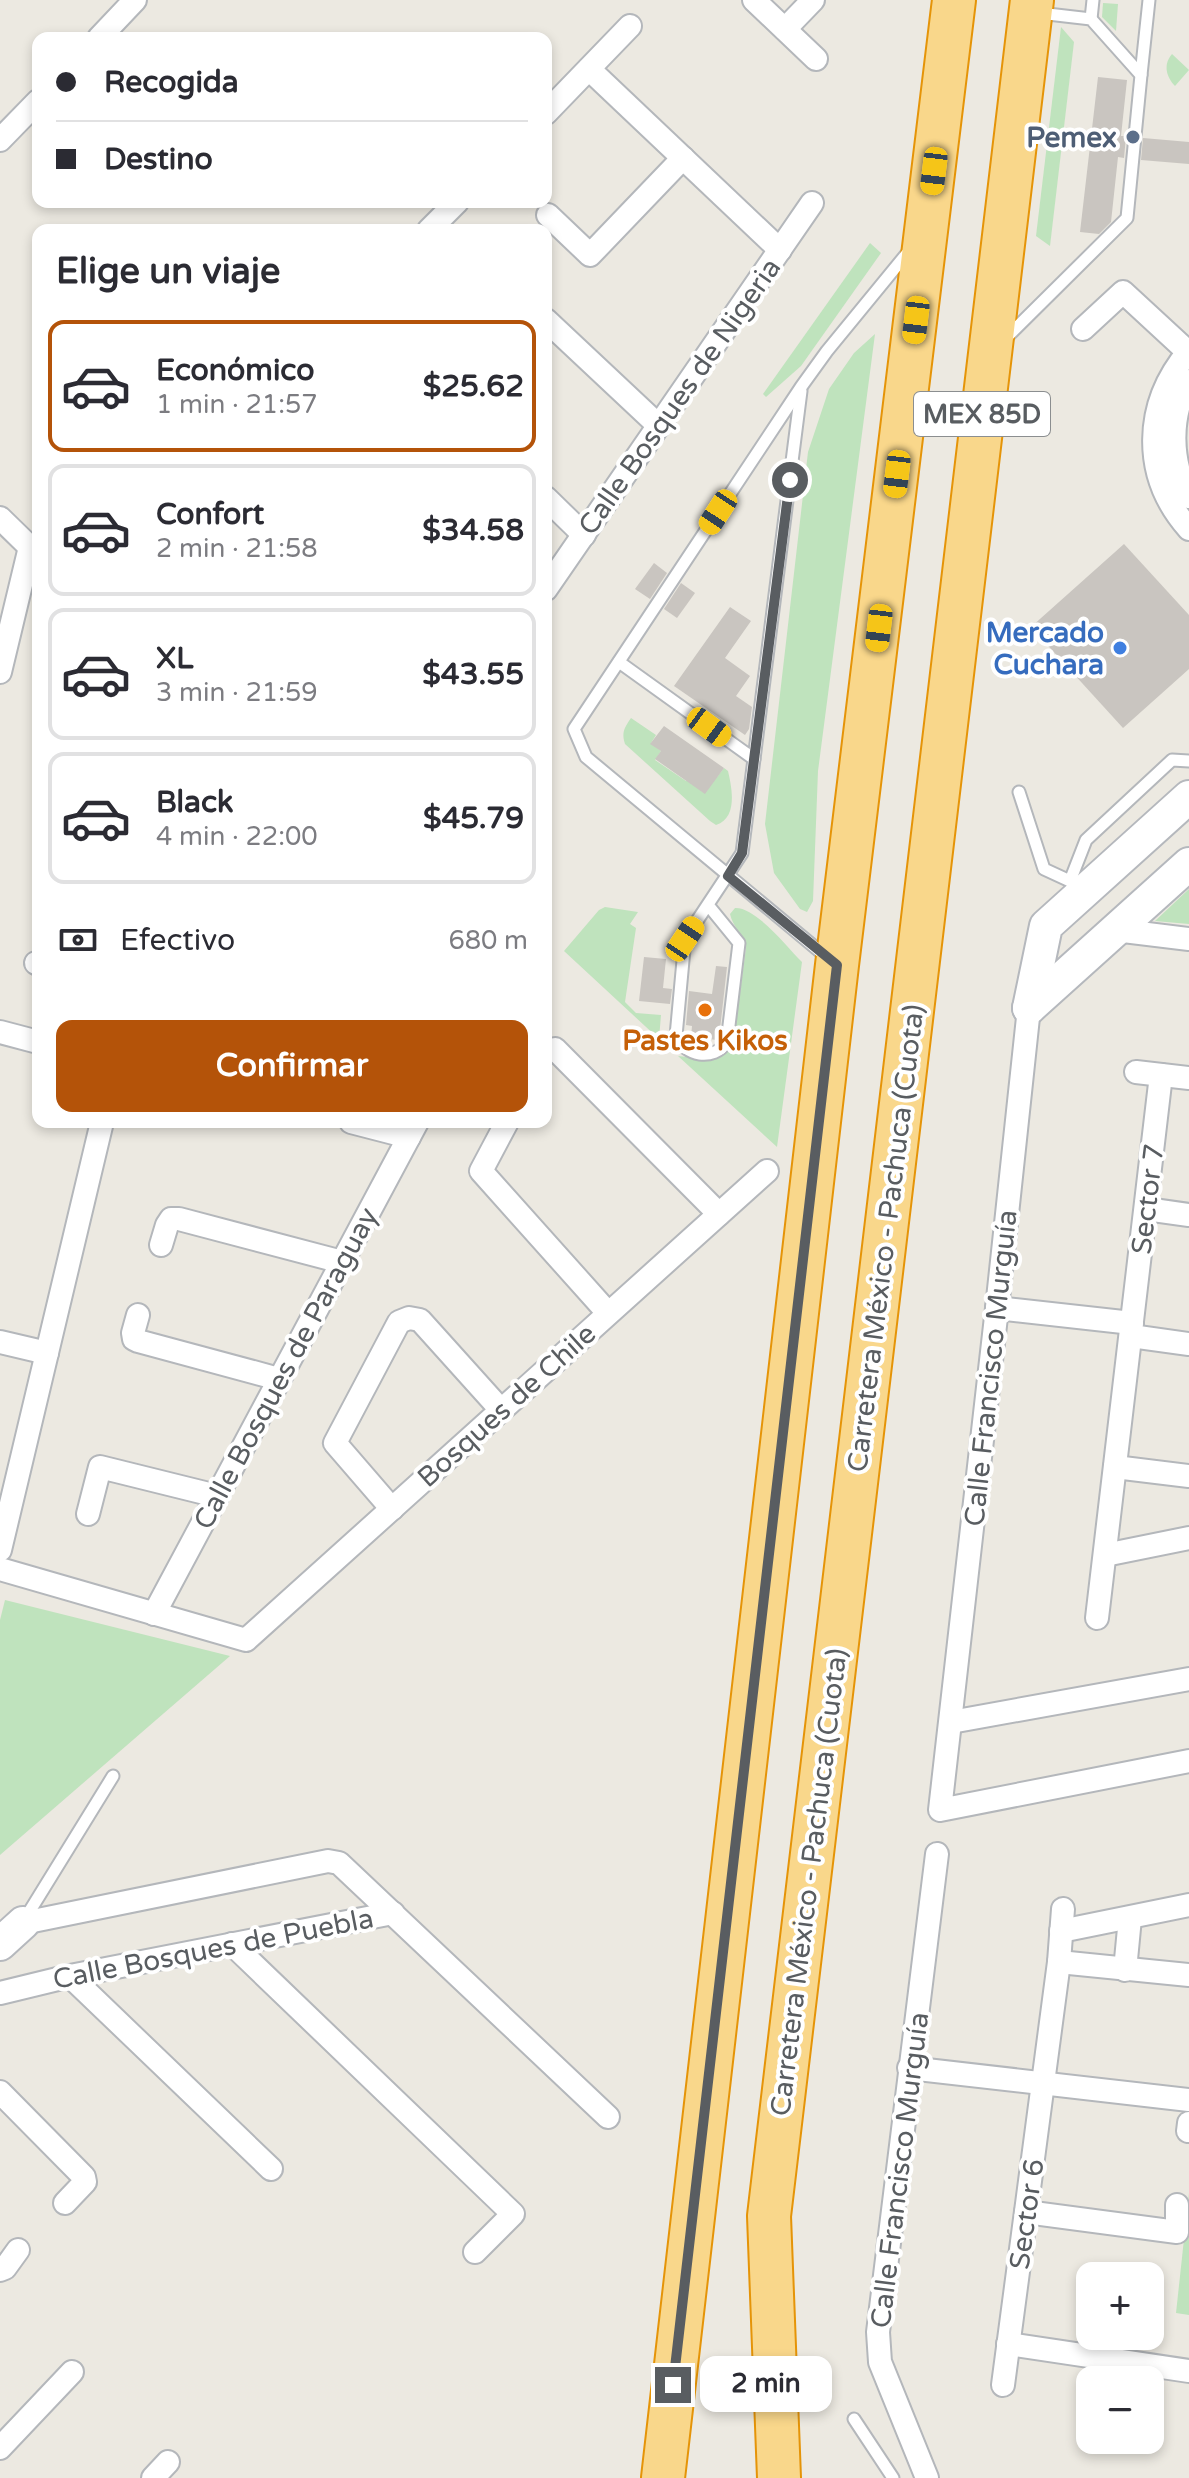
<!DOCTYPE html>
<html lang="es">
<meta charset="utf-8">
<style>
:root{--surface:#fff;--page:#f2f2f3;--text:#2b2b33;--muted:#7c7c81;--line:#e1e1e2;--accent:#b45309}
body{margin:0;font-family:"Varela Round",sans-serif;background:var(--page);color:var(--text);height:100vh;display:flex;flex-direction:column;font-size:30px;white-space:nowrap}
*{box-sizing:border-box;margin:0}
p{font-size:26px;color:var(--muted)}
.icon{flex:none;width:44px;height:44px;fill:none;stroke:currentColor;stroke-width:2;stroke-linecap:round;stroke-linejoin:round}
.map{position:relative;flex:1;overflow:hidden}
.drawer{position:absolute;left:32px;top:224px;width:520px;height:904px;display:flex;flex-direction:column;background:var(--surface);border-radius:16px;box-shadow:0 4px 12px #0003}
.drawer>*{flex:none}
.guide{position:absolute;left:32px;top:32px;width:520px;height:176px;border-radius:16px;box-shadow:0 4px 12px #0003;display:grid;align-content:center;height:176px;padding:0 24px;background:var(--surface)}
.controls{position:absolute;left:1076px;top:2262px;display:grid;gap:16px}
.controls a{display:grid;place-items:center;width:88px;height:88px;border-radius:16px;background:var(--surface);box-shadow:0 4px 12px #0003;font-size:40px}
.end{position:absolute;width:36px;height:36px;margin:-18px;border:10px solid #595d61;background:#fff;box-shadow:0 0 0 4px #fff}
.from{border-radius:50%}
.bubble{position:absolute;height:56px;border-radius:16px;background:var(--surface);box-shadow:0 4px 12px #0003;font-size:26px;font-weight:800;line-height:56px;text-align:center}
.car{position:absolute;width:24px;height:48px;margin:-24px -12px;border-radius:10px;box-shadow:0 0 6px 2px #0007;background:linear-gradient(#f5c518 24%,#345 0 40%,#f5c518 0 76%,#345 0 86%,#f5c518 0)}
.guide b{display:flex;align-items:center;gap:28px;height:76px;font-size:30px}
.guide b+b{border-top:2px solid var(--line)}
.guide i{width:20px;height:20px;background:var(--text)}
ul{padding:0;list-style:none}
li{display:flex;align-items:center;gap:24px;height:132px;margin:0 16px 12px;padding:0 8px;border:4px solid var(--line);border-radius:16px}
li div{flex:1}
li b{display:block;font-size:30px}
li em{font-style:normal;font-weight:800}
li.on{border-color:var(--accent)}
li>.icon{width:72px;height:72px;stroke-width:1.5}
h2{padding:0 24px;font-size:36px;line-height:96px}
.pay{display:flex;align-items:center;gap:20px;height:88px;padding:0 24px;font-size:30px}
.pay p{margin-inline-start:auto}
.cta{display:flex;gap:16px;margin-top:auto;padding:16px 24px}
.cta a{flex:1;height:92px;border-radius:16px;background:var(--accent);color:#fff;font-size:32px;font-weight:800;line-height:92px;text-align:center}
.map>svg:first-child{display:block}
</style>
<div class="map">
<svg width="1189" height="2478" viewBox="0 0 1189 2478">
<rect width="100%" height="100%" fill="#ece9e1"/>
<g fill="#bfe3bd">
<polygon points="1103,3 1118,4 1116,31 1102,17"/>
<polygon points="1061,27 1074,42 1050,246 1036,236"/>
<path d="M1172,54l17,16 -14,16c-9,-9 -12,-22 -3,-32z"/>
<polygon points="870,243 881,253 801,366 766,397 763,394"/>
<polygon points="875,334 818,771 813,901 807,912 800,909 774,873 765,824 808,452 829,389 854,353"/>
<path d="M631,718l25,17 -5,8 10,8 -6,9 31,21 7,-8 24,4 7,-9 4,3c4,17 10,47 -12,54l-6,-4 -85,-77c-4,-12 0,-17 6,-26z"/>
<polygon points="1189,889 1189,924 1155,921"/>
<polygon points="605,907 638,912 630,924 636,928 625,1002 636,1013 661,1015 659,1039 564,951 599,910"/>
<path d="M735,908c21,-1 52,39 67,54l-25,185 -99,-91c21,2 43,9 55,-12l13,-96c-3,-13 -13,-21 -16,-34z"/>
<polygon points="5,1600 230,1656 0,1855 0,1620"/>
<polygon points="1189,2193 1189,2315 1176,2313"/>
</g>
<g fill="#c9c5c0">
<polygon points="1098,77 1127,80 1121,136 1126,136 1124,158 1118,157 1111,222 1099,234 1080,232"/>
<polygon points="1143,138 1189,142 1189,164 1141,160"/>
<polygon points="1124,544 1189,615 1189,669 1123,728 1031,627"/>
<polygon points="654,563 667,573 650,599 635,589"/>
<polygon points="681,583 695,593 677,618 664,609"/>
<polygon points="730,607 751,621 725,658 750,676 736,696 752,707 749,729 745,735 674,686"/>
<polygon points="664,726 724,768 705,794 655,759 661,751 650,744"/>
<polygon points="644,957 666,959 663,988 672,989 670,1004 639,1001"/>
<polygon points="716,966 727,967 719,1038 717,1040 691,1037 692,1026 686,1025 689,991 712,994"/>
</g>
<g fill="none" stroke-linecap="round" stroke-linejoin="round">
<g stroke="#b4b7bb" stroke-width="15">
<g id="lane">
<polyline points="1091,19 1093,0"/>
<polyline points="1141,75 1149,0"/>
<polyline points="1005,339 1127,218 1141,75 1091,19 1039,13"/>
<polyline points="619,662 754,759"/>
<polyline points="1019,792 1044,869 1070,881 1074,885"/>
<polyline points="1070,881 1086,840 1172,760 1189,761"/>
<path d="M708,905l31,38 -12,99c-14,20 -42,14 -51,-6l9,-97 57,-86 59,-462"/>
<polyline points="829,959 586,757 574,729 801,387 827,351 909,251"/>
<polyline points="23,1922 113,1776"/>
<polyline points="854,2419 893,2478"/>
</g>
</g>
<g stroke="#b4b7bb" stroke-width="26">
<g id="street">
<polyline points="754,0 816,59"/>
<polyline points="785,29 813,0"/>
<polyline points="99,38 135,0"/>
<polyline points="589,69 780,250"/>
<polyline points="546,113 630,26"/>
<polyline points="0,140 38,101"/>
<polyline points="548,215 590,255 683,158"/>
<polyline points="429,230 457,202"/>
<polyline points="546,320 659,426"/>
<polyline points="1083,329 1123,292 1189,353"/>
<path d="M1189,351c-45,53 -48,124 0,178"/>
<path d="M1189,381c-20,35 -19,80 0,116"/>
<polyline points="546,498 584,535"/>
<polyline points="0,518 38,555"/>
<polyline points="546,589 812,203"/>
<polyline points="0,672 30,547"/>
<polyline points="1115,930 1189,939"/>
<polyline points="36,963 38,964"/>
<polyline points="1029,1008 997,1308 940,1810 1189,1761"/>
<polyline points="0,1032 38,1042"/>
<polyline points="546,1052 555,1049 719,1214"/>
<polyline points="1136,1072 1189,1078"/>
<polyline points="351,1122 409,1137"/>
<polyline points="507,1122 481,1171 608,1313"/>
<polyline points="1146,1209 1189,1215"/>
<polyline points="161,1245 167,1225 171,1219 179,1219 342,1262"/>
<polyline points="997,1308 1132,1323"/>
<polyline points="138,1315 133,1333 134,1339 138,1341 279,1379"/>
<polyline points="1131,1336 1189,1344"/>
<polyline points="0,1342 47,1353"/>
<polyline points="1115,1467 1189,1476"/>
<polyline points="392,1509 335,1443 399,1322 409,1318 420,1320 501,1410"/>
<polyline points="88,1514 100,1467 217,1496"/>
<polyline points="0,1550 102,1122"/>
<polyline points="1105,1555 1189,1538"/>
<polyline points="0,1569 246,1640 767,1171"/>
<polyline points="154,1614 417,1122"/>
<polyline points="1097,1618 1161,1075"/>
<polyline points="951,1722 1189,1679"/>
<polyline points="23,1923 328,1861 339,1863 608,2117"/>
<polyline points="1061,1931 1189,1905"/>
<polyline points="232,1944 513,2214 475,2252"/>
<polyline points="1059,1962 1189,1975"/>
<polyline points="1125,1970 1130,1918"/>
<polyline points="70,1976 271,2169"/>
<polyline points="0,1993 70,1976 393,1913"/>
<polyline points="909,2068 1189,2100"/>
<polyline points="0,2092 84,2177 85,2182 65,2203"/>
<polyline points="1188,2131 1189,2123"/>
<polyline points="1026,2212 1177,2232 1177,2205"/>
<polyline points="0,2270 5,2268 18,2250"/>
<polyline points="1008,2344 1189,2371"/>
<polyline points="1003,2385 1059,1962 1063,1909"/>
<polyline points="0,2448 72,2372"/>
<polyline points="153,2478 168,2462"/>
<polyline points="927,2478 880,2362 878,2332 937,1854"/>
</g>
</g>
<g stroke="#b5b8bd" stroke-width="36">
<g id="secondary">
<polyline points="1029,1008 1046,926 1189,797"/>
<polyline points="1029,1008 1189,864"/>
<polyline points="0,1944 23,1923"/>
</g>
</g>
<g stroke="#e59408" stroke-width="46">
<g id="highway">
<polyline points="663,2478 837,965 954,0"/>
<polyline points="779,2478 769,2216 1032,0"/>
</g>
</g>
<use href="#lane" stroke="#fff" stroke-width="11"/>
<use href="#street" stroke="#fff" stroke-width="22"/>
<use href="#secondary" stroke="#fff" stroke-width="32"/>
<use href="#highway" stroke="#f9d78b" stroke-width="42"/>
</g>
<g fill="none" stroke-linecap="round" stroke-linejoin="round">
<polyline stroke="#595d61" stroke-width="10" points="673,2385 837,965 728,876 742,853 790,480"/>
</g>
<circle fill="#5c6f8a" stroke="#fff" stroke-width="3" cx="1133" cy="137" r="8"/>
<circle fill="#3f7fe0" stroke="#fff" stroke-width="3" cx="1120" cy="648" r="8"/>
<circle fill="#e8710a" stroke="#fff" stroke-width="3" cx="705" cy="1010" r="8"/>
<g text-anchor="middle" stroke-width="8" stroke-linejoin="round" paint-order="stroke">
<rect fill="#fff" stroke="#8b8e90" stroke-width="2" x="914" y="392" width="136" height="44" rx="6"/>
<g font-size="26" font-weight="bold" fill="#595d61">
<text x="982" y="423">MEX 85D</text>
</g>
<g font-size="28" font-weight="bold" fill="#4e5e75" stroke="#fff" text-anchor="end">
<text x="1117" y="147">Pemex</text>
</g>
<g font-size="28" fill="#595d61" stroke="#fff">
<text transform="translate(679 396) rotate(-55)" y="10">Calle Bosques de Nigeria</text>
<text transform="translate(1147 1199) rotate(-83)" y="10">Sector 7</text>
<text transform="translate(885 1238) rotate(-83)" y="10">Carretera México - Pachuca (Cuota)</text>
<text transform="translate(285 1368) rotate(-62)" y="10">Calle Bosques de Paraguay</text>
<text transform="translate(990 1368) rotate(-84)" y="10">Calle Francisco Murguía</text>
<text transform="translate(506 1405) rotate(-42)" y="10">Bosques de Chile</text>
<text transform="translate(808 1882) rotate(-83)" y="10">Carretera México - Pachuca (Cuota)</text>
<text transform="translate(213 1948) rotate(-11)" y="10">Calle Bosques de Puebla</text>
<text transform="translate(899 2170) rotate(-83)" y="10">Calle Francisco Murguía</text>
<text transform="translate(1026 2214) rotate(-82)" y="10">Sector 6</text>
</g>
<g font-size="28" font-weight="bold" fill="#366cbe" stroke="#fff" text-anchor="end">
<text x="1104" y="642">Mercado<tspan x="1104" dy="32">Cuchara</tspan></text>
</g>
<g font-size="28" font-weight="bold" fill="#c56008" stroke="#fff">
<text x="705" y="1050">Pastes Kikos</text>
</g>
</g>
</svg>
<div class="controls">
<a>+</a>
<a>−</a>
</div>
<i class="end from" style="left:790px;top:480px"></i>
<i class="end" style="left:673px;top:2385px"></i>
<div class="bubble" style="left:700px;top:2356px;width:132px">2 min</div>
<i class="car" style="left:934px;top:171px;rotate:187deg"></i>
<i class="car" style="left:916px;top:320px;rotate:187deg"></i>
<i class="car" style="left:897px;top:474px;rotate:187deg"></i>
<i class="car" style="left:718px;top:512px;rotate:213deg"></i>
<i class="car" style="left:879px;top:628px;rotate:187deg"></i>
<i class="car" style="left:709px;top:727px;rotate:126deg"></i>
<i class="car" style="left:685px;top:939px;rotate:34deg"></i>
<div class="guide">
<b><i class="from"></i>Recogida</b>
<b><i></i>Destino</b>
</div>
<section class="drawer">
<h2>Elige un viaje</h2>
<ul>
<li class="on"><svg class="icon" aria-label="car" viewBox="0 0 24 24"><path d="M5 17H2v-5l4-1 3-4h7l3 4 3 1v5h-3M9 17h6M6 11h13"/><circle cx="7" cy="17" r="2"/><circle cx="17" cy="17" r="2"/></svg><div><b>Económico</b><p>1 min · 21:57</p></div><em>$25.62</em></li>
<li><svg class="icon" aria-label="car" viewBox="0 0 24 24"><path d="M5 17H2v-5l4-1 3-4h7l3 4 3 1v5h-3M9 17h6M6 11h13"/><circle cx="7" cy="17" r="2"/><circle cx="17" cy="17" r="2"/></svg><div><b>Confort</b><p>2 min · 21:58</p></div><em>$34.58</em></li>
<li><svg class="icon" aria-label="car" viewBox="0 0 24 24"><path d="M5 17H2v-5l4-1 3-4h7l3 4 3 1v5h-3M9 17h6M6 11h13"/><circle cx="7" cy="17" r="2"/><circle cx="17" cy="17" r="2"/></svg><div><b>XL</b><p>3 min · 21:59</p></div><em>$43.55</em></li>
<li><svg class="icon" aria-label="car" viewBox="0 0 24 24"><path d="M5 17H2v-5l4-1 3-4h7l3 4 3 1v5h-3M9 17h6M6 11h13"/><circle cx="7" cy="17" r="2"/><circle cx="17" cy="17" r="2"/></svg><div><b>Black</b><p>4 min · 22:00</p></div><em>$45.79</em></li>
</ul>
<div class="pay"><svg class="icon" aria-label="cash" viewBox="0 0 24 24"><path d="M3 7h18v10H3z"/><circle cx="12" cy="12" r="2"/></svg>Efectivo<p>680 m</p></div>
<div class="cta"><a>Confirmar</a></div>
</section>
</div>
